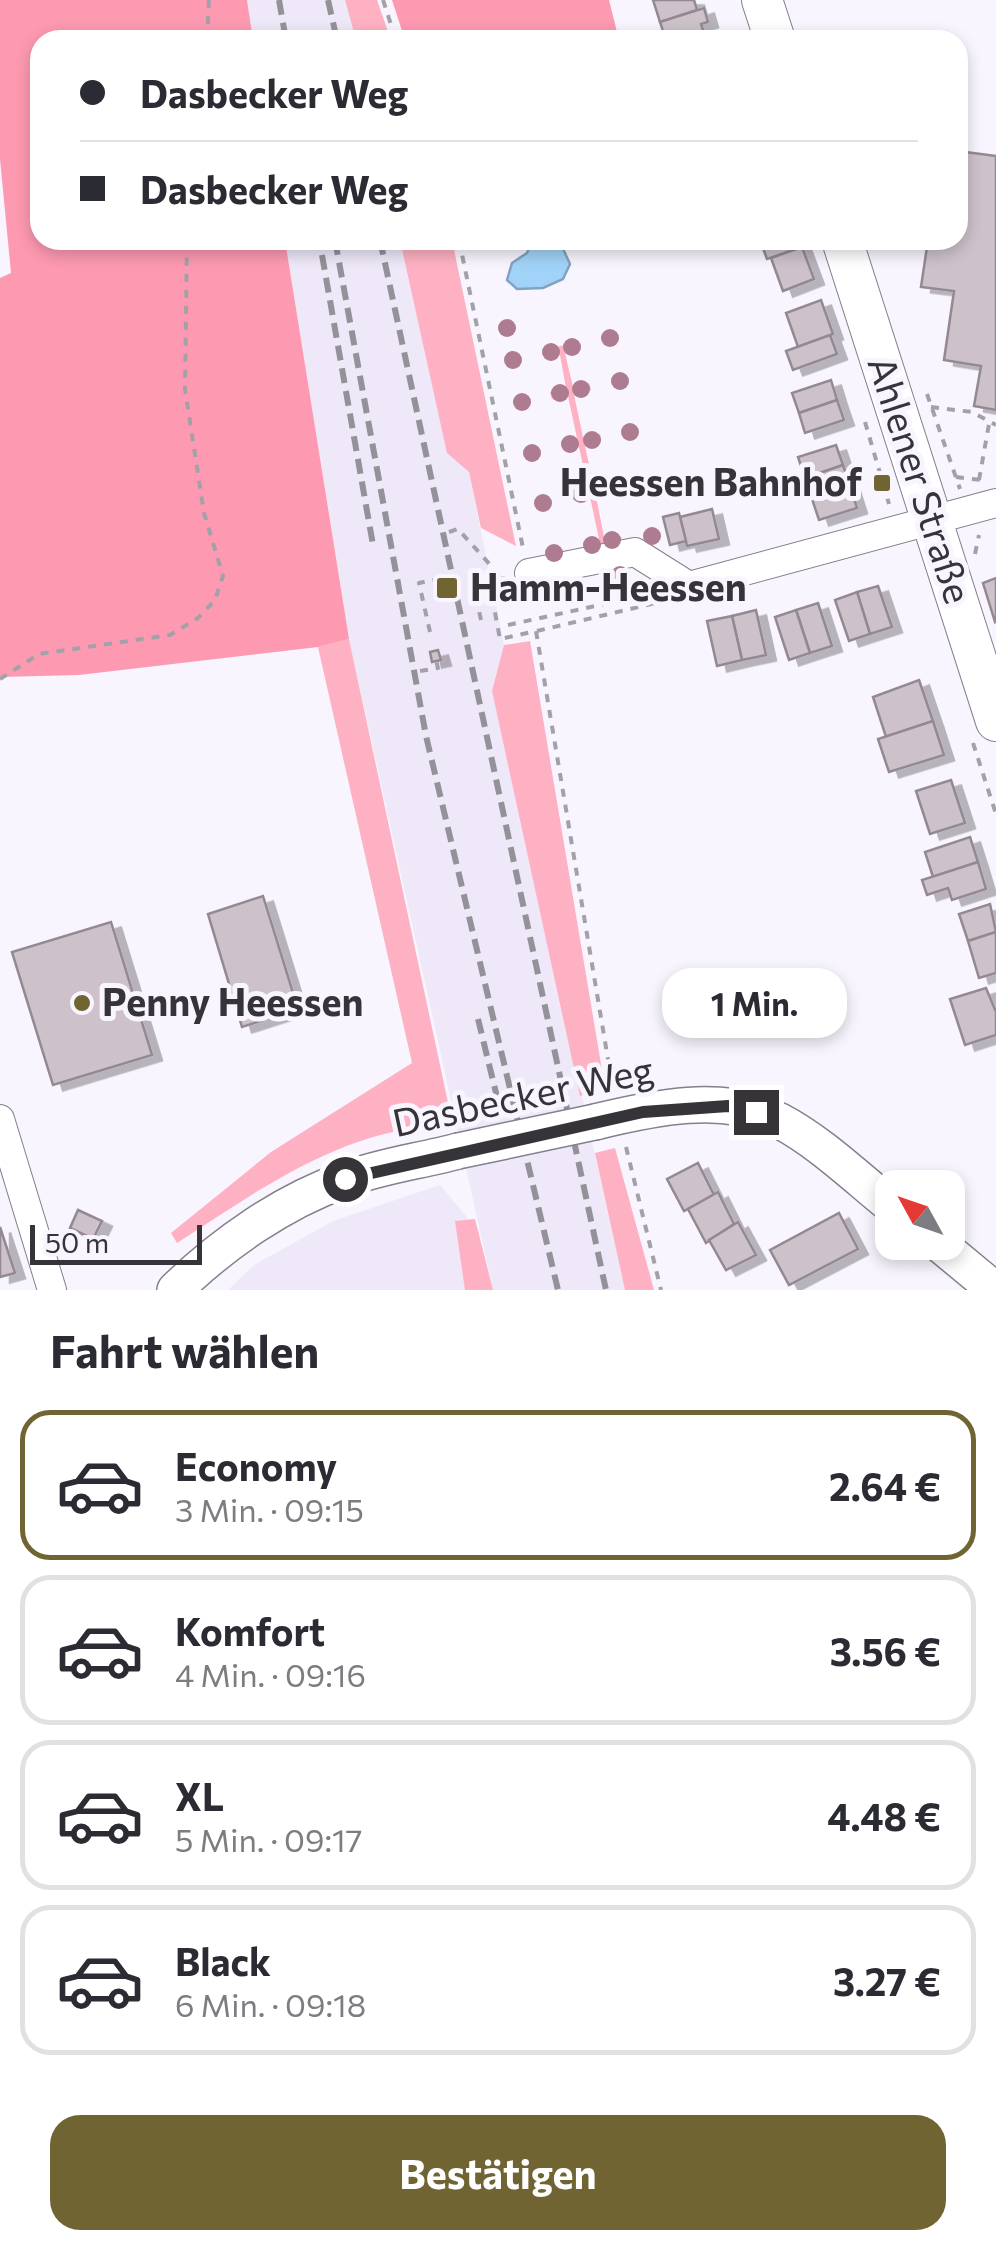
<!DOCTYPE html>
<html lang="de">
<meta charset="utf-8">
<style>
:root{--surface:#fff;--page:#f2f2f3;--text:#2b2b33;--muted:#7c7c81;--line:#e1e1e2;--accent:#706532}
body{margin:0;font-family:Commissioner,sans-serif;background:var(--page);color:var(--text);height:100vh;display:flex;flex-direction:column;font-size:38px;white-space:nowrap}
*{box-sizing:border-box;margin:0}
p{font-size:32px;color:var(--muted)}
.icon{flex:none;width:55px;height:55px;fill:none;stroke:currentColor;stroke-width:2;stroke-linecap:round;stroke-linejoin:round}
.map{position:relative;height:1290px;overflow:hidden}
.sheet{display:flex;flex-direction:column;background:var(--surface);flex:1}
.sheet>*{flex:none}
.hud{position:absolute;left:30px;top:30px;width:938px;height:220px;border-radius:30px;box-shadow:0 5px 15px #0003;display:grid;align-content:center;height:220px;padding:0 50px;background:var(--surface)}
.needle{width:65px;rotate:310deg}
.buttons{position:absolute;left:875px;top:1170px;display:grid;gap:20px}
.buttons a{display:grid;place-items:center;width:90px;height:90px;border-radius:20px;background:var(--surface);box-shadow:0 5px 15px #0003;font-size:50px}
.scale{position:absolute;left:30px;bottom:25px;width:172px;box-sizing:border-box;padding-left:10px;border:5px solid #363439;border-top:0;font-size:28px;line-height:35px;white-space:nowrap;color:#363439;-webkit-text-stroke:8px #f8f5fe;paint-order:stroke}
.end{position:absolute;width:45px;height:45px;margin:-22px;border:12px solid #363439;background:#fff;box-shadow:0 0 0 5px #fff}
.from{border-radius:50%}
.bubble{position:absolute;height:70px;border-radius:30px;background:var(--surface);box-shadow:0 5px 15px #0003;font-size:32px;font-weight:700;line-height:70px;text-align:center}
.hud b{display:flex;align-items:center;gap:35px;height:95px;font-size:38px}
.hud b+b{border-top:2px solid var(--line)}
.hud i{width:25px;height:25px;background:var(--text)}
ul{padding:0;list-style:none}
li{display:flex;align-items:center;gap:30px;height:150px;margin:0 20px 15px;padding:0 30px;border:5px solid var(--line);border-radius:30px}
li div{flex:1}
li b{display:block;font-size:38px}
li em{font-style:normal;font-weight:700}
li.selected{border-color:var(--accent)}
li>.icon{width:90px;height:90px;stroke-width:1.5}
h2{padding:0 50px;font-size:45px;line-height:120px}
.button{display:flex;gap:20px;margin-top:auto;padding:20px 50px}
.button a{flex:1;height:115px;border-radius:30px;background:var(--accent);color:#fff;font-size:40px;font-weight:700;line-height:115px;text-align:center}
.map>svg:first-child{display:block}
</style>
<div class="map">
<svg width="996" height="1290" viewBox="0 0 996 1290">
<defs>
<filter id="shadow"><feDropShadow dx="10" dy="5.5" stdDeviation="0" flood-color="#0004"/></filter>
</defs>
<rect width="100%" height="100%" fill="#f8f5fe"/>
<g fill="#eee8f8">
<polygon points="247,0 345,0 356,40 253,40"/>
<polygon points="285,240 400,240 447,452 469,472 504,645 492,691 625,1290 493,1290 349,639"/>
<polygon points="440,1185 470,1221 483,1290 228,1290 254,1265 333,1221"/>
</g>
<g fill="#feb1c2">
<polygon points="345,0 377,0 391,40 356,40"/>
<polygon points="400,240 452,240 516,546 481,528 469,472 447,453"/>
<polygon points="574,343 581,349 565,353 573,387 589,383 591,390 574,395 583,437 600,434 601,442 585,446 594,487 610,484 612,492 596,496 604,537 622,537 620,542 587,549 583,543 599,539 590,497 573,500 572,492 588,488 579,447 563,450 561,442 577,438 568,396 552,399 550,392 566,388 560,355 542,355 547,349"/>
<path d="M349,639l104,487c-103,-3 -194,64 -276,117l-6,-10 100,-81 141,-89 -94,-416z"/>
<polygon points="530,641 605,1088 580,1096 492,691 504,645"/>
<polygon points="615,1148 654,1290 625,1290 595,1153"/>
<polygon points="475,1219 493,1290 465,1290 455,1221"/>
</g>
<g fill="#fd99b1">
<polygon points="0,0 247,0 253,40 40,40 40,240 285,240 349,639 318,647 79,675 0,677 0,278 11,273 0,159"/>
<polygon points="392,0 609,0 619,40 405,40"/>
</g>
<polygon fill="#a1d3f8" stroke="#81a3bf" stroke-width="2.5" points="532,240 559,240 570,264 563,279 543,288 517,289 507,280 512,263 527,253"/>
<g fill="#cdc1ca" stroke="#948992" stroke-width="2.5" filter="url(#shadow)">
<polygon points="653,0 694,0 697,10 660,22"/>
<polygon points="704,8 708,22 701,24 705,36 666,40 660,22"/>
<polygon points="958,151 996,156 996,410 974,406 981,366 944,360 954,291 921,287 928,240 958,240"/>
<polygon points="760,240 799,240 802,247 767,259"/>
<polygon points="802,247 814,279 783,291 771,258"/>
<polygon points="821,300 833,334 798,347 786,313"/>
<polygon points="830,335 837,354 793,370 786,351"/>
<polygon points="831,380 837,400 799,413 792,393"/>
<polygon points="837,400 844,420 805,433 799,413"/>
<polygon points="836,445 843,465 805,478 798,457"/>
<polygon points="843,465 849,483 811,496 805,478"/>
<polygon points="849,483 857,508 819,520 811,496"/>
<polygon points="712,509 719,539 687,546 680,517"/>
<polygon points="679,513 686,541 670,545 663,517"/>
<polygon points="996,578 996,621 995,622 983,583"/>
<polygon points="878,586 892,627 870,634 857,592"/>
<polygon points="857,592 870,634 849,641 835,600"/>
<polygon points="818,603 832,646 810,653 796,610"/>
<polygon points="756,610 766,655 742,660 732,616"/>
<polygon points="796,610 810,653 789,660 775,617"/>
<polygon points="732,616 742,660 717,666 707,621"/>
<polygon points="438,650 441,660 432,662 430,652"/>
<polygon points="919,680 933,721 886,737 873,697"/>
<polygon points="933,721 944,755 889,772 878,739"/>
<polygon points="951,780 965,823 930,834 916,791"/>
<polygon points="970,837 978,862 933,877 925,852"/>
<polygon points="978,862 986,889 952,900 948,888 927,895 922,880"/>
<polygon points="263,896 298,1009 242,1027 208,914"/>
<polygon points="990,904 996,932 968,941 959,914"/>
<polygon points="111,922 152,1055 53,1085 12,952"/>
<polygon points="996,932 996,973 979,978 968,941"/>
<polygon points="986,988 996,1012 996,1035 965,1045 950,999"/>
<polygon points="698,1163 714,1195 684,1211 667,1179"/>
<polygon points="718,1192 734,1224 706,1243 688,1209"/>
<polygon points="78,1210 102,1221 93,1239 70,1228"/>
<polygon points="839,1213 858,1249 789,1285 770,1250"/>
<polygon points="738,1222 756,1255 726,1270 709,1240"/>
<polygon points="0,1227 15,1273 0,1277"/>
</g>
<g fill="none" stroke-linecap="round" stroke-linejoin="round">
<g stroke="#847f8c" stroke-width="30">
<g id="minor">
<polyline points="529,573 635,552 689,586 996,503"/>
<polyline points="0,1119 52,1290"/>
</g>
</g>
<g stroke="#847f8c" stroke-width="38">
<g id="tertiary">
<path d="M595,1122c57,-14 129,-30 185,-1 40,21 77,57 112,85"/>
<polyline points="937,1242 995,1290"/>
<path d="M175,1290c47,-46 107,-88 169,-110 36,-14 77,-19 114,-29"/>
</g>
</g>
<g stroke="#847f8c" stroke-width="42">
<g id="secondary">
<polyline points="762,0 775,40"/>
<polyline points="842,240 996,721"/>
</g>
</g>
<g stroke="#a3a1a8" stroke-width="4" stroke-dasharray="8 8" stroke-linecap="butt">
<polyline points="383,0 396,40"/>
<polyline points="207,40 209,0"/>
<polyline points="459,240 523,548"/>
<polyline points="927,394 960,489"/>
<polyline points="931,407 972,412 996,425"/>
<polyline points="865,422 889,504"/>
<polyline points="956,477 981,480"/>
<polyline points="979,480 989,424"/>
<polyline points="449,532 458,529 503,579"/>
<polyline points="975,554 979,535"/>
<polyline points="489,581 500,639 536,631 613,1089"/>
<polyline points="481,620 473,584 505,578"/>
<polyline points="508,625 655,593"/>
<polyline points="537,631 664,601"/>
<polyline points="430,632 419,583 433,580"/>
<polyline points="420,671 438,668 435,656"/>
<polyline points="0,679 39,654 170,635 198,618 215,600 223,576 204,513 185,389 187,240"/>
<polyline points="973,743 996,814"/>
<polyline points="626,1147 661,1290"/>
</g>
<use href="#minor" stroke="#fff" stroke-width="28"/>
<use href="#tertiary" stroke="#fff" stroke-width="35"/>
<use href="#secondary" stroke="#fff" stroke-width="40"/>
<g stroke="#949299" stroke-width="6" stroke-dasharray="15 8" stroke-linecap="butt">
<polyline points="279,0 286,40"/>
<polyline points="328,0 337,40"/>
<polyline points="335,240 426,736 558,1290"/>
<polyline points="380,240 606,1290"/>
<polyline points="322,255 373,545"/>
<polyline points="478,1019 497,1097"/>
</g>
<g stroke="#847f8c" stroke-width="38" stroke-linecap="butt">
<polyline id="tertiary-bridge" points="458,1151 595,1122"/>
</g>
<use href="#tertiary-bridge" stroke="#fff" stroke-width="35"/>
</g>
<g fill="#ad7c91">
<circle cx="507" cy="328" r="9"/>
<circle cx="610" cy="338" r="9"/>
<circle cx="572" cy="347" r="9"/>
<circle cx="551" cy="352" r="9"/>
<circle cx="513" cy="360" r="9"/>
<circle cx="620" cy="381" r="9"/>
<circle cx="581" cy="389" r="9"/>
<circle cx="560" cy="393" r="9"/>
<circle cx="522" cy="402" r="9"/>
<circle cx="630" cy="432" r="9"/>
<circle cx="592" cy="440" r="9"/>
<circle cx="570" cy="444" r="9"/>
<circle cx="532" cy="453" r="9"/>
<circle cx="641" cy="482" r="9"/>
<circle cx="603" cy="490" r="9"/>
<circle cx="581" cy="494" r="9"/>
<circle cx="543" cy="503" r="9"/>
<circle cx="652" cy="536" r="9"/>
<circle cx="612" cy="540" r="9"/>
<circle cx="592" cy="545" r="9"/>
<circle cx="554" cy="553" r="9"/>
<circle cx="620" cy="575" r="9"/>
</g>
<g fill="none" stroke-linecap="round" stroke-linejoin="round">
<polyline stroke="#363439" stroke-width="12" points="345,1179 643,1112 728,1106 756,1112"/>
</g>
<g fill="#706532" stroke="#f8f5fe" stroke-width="4">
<rect x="872" y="473" width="20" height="20" rx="5"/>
<rect x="435" y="576" width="24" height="24" rx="5"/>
<circle cx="82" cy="1003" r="10"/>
</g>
<g text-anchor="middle" stroke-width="10" stroke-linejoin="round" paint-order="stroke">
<g font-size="38" fill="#363439" stroke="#f8f5fe">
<text transform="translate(919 480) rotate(72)" y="13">Ahlener Straße</text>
<text transform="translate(523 1097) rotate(-12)" y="13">Dasbecker Weg</text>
</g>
<g font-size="38" font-weight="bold" fill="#363439" stroke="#f8f5fe" text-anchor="start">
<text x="862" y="496" text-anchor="end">Heessen Bahnhof</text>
<text x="470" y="601">Hamm-Heessen</text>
<text x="102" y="1016">Penny Heessen</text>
</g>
</g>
</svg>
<div class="buttons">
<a><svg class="needle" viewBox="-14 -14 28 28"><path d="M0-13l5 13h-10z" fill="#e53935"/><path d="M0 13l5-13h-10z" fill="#7c7c81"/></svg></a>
</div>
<div class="scale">50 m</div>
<i class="end from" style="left:345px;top:1179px"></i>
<i class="end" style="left:756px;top:1112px"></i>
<div class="bubble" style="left:662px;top:968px;width:185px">1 Min.</div>
<div class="hud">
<b><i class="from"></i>Dasbecker Weg</b>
<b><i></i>Dasbecker Weg</b>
</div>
</div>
<section class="sheet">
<h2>Fahrt wählen</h2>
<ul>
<li class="selected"><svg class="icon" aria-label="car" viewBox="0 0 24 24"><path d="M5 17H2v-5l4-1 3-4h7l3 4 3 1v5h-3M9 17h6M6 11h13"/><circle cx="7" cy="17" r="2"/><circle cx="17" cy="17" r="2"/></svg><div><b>Economy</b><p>3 Min. · 09:15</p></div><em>2.64 €</em></li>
<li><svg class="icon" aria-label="car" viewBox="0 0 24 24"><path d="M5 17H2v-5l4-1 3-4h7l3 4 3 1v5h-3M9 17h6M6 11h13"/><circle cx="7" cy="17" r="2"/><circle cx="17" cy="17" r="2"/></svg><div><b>Komfort</b><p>4 Min. · 09:16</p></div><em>3.56 €</em></li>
<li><svg class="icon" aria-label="car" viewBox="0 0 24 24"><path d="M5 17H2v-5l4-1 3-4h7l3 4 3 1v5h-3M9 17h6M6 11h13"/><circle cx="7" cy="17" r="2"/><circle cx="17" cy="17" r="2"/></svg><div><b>XL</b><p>5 Min. · 09:17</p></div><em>4.48 €</em></li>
<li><svg class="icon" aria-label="car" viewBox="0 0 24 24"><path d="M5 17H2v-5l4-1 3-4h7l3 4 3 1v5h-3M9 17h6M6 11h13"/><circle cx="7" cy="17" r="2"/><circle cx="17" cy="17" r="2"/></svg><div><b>Black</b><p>6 Min. · 09:18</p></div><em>3.27 €</em></li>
</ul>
<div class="button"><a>Bestätigen</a></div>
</section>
